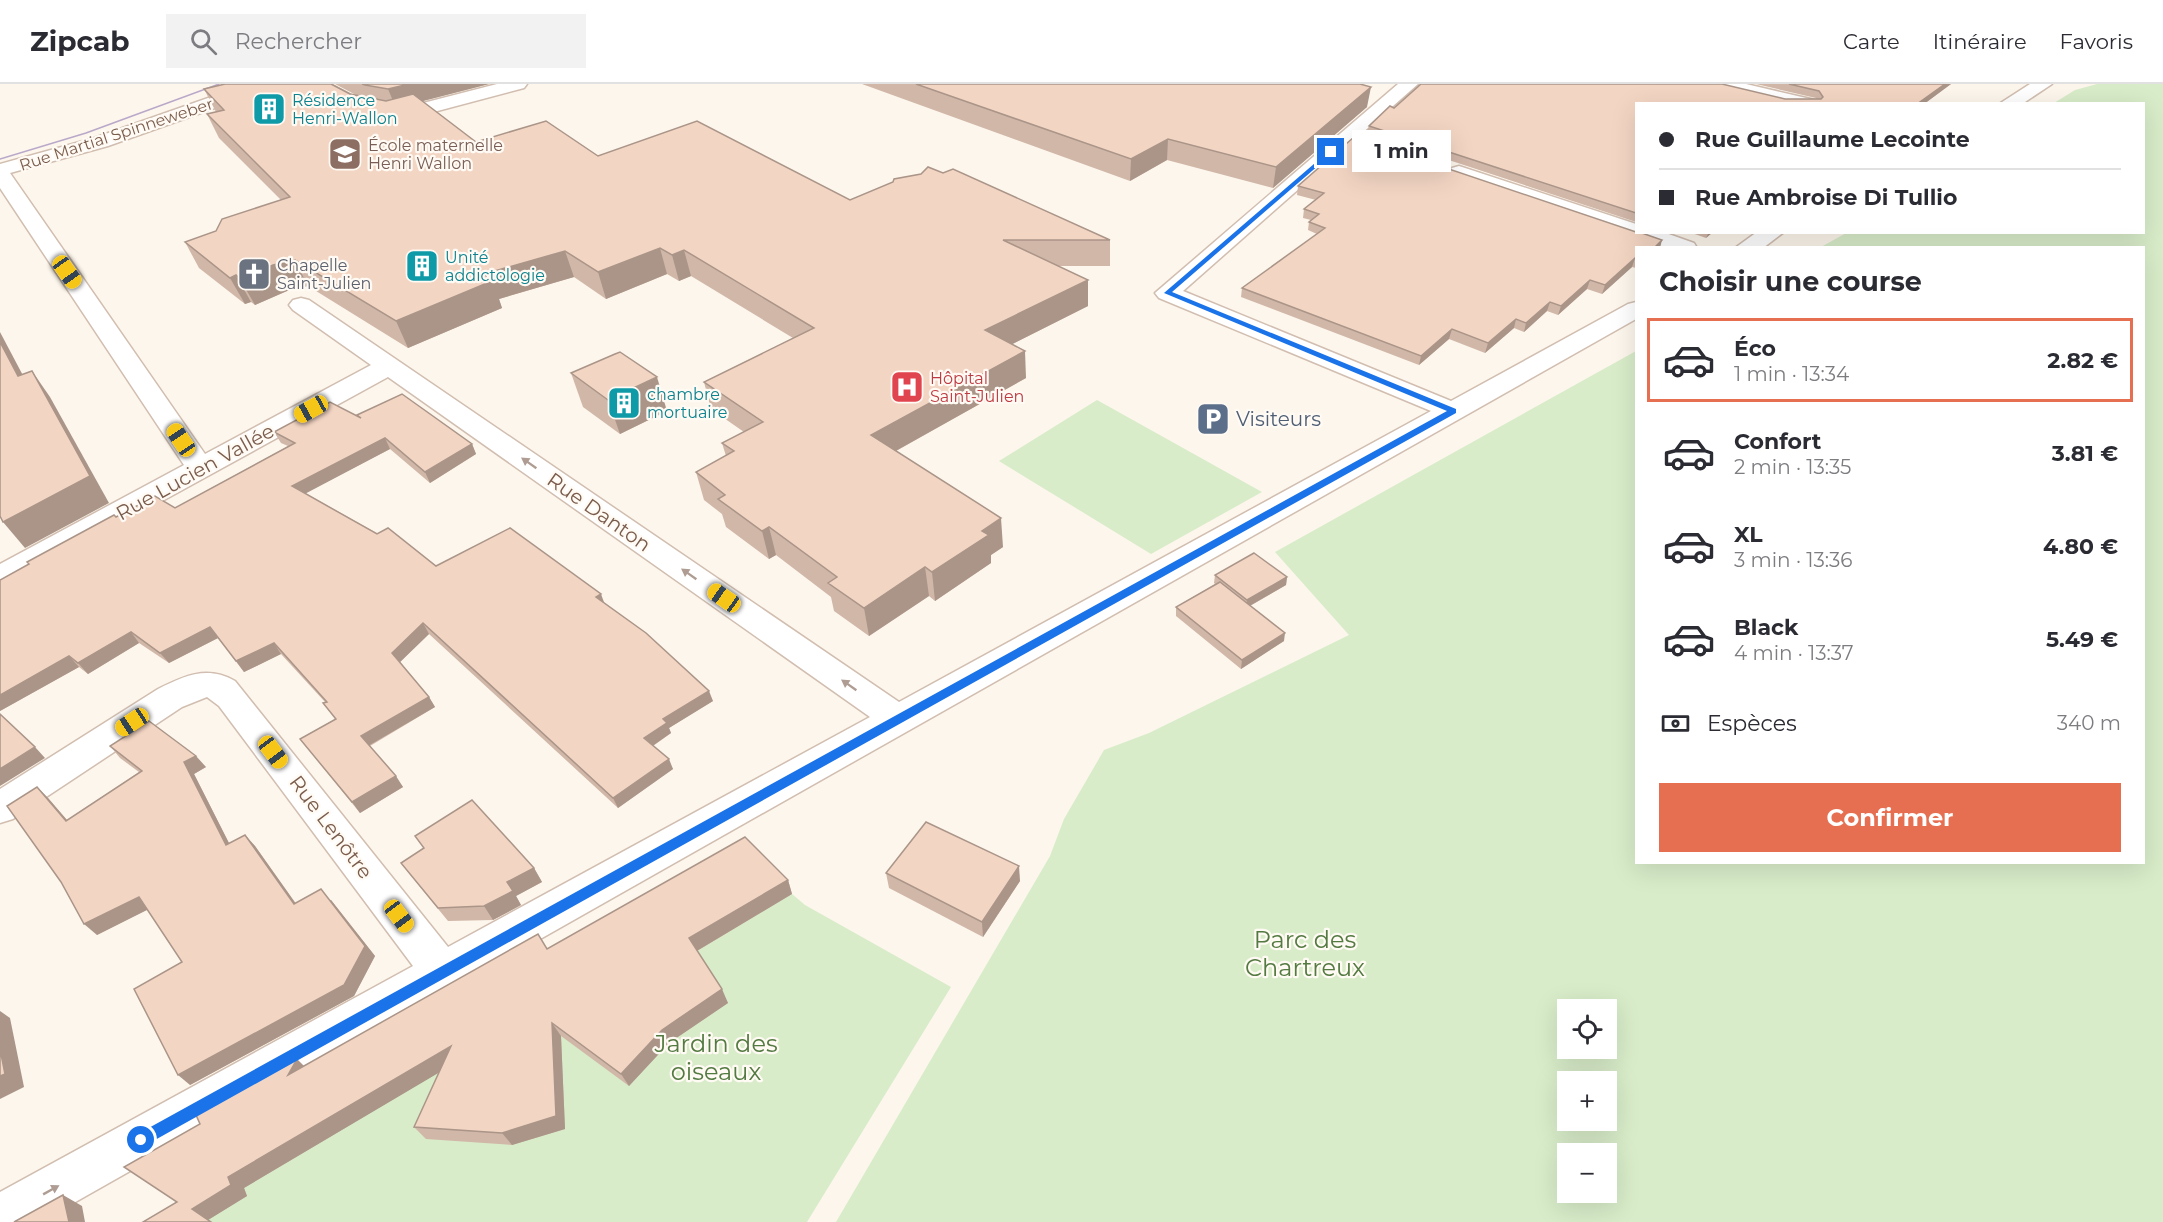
<!DOCTYPE html>
<html lang="fr">
<meta charset="utf-8">
<style>
:root{--surface:#fff;--page:#f2f2f3;--text:#2b2b33;--muted:#7c7c81;--line:#e1e1e2;--accent:#e76f51}
body{margin:0;font-family:Montserrat,sans-serif;background:var(--page);color:var(--text);height:100vh;display:flex;flex-direction:column;font-size:22px;white-space:nowrap}
*{box-sizing:border-box;margin:0}
p{font-size:20px;color:var(--muted)}
.icon{flex:none;width:33px;height:33px;fill:none;stroke:currentColor;stroke-width:2;stroke-linecap:round;stroke-linejoin:round}
.map{position:relative;flex:1;overflow:hidden}
.side{position:absolute;left:1635px;top:162px;width:510px;height:618px;display:flex;flex-direction:column;background:var(--surface);border-radius:0px;box-shadow:0 6px 24px #0002}
.side>*{flex:none}
.banner{position:absolute;left:1635px;top:18px;width:510px;height:132px;border-radius:0px;box-shadow:0 6px 24px #0002;display:grid;align-content:center;height:132px;padding:0 24px;background:var(--surface)}
.tools{position:absolute;left:1557px;top:915px;display:grid;gap:12px}
.tools a{display:grid;place-items:center;width:60px;height:60px;border-radius:0px;background:var(--surface);box-shadow:0 6px 24px #0002;font-size:30px}
.end{position:absolute;width:27px;height:27px;margin:-14px;border:8px solid #1a73e8;background:#fff;box-shadow:0 0 0 3px #fff}
.from{border-radius:50%}
.bubble{position:absolute;height:42px;border-radius:0px;background:var(--surface);box-shadow:0 6px 24px #0002;font-size:20px;font-weight:700;line-height:42px;text-align:center}
.car{position:absolute;width:18px;height:36px;margin:-18px -9px;border-radius:8px;box-shadow:0 0 4px 2px #0007;background:linear-gradient(#f5c518 24%,#345 0 40%,#f5c518 0 76%,#345 0 86%,#f5c518 0)}
.banner b{display:flex;align-items:center;gap:21px;height:57px;font-size:22px}
.banner b+b{border-top:2px solid var(--line)}
.banner i{width:15px;height:15px;background:var(--text)}
ul{padding:0;list-style:none}
li{display:flex;align-items:center;gap:18px;height:84px;margin:0 12px 9px;padding:0 12px;border:3px solid transparent;border-radius:0px}
li div{flex:1}
li b{display:block;font-size:22px}
li em{font-style:normal;font-weight:700}
li.on{border-color:var(--accent)}
li>.icon{width:54px;height:54px;stroke-width:1.5}
h2{padding:0 24px;font-size:27px;line-height:72px}
.pay{display:flex;align-items:center;gap:15px;height:66px;padding:0 24px;font-size:22px}
.pay p{margin-inline-start:auto}
.action{display:flex;gap:12px;margin-top:auto;padding:12px 24px}
.action a{flex:1;height:69px;border-radius:0px;background:var(--accent);color:#fff;font-size:24px;font-weight:700;line-height:69px;text-align:center}
header{display:flex;align-items:center;gap:36px;box-sizing:border-box;height:84px;padding:0 30px;background:var(--surface);border-bottom:2px solid var(--line)}
header strong{font-size:28px}
nav{display:flex;gap:33px;margin-inline-start:auto;font-size:21px}
.search{width:420px;height:54px;background:var(--page);display:flex;align-items:center;gap:15px;box-sizing:border-box;padding:0 21px;border-radius:0px;color:var(--muted);font-size:22px}
.map>svg:first-child{display:block}
</style>
<header>
<strong>Zipcab</strong>
<div class="search"><svg class="icon" aria-label="search" viewBox="0 0 24 24"><circle cx="10" cy="10" r="6"/><path d="M15 15l6 6"/></svg>Rechercher</div>
<nav><a>Carte</a><a>Itinéraire</a><a>Favoris</a></nav>
</header>
<div class="map">
<svg width="2163" height="1138" viewBox="0 0 2163 1138">
<rect width="100%" height="100%" fill="#fdf6ec"/>
<g fill="#d8ecc9" fill-rule="evenodd">
<path d="M2097,0h66v1138h-1327l214,-366 14,-37 40,-69 45,-17 200,-98 -74,-83 361,-201v511h508v-614l-323,-1 27,-15h296v-128l-90,-1 21,-13zM1568,926h38v38h-38zM1568,998h38v38h-38zM1568,1070h38v38h-38z"/>
<polygon points="1097,316 1262,408 1151,470 999,377"/>
<polygon points="792,810 805,821 951,903 807,1138 209,1138 142,1094 555,878"/>
</g>
<g fill="none" stroke-linecap="round" stroke-linejoin="round">
<g stroke="#d1beb0" stroke-width="3">
<g id="minor">
<path d="M248,0h26l-3,4 -163,58 -98,27 195,281 166,-89 -78,-55 -4,-5 4,-5 8,-2 8,2 590,402 532,-291 -272,-113 -4,-5 243,-209h20l-235,207 268,110 177,-97 8,-2v17l-1596,903h-40v-30l413,-226 -194,-260 -12,-9 -25,10 -169,112 -13,4v-34l158,-100c26,-13 49,-24 77,-8l213,266 422,-230 -482,-340 -377,207 -11,3v-23l184,-99 -184,-277v-24l94,-26z"/>
<polygon points="307,0 330,0 372,22 396,26 497,0 527,0 524,4 396,38 360,31 310,4"/>
<polygon points="1714,0 1746,0 1815,16 1818,20 1783,20 1717,4"/>
<polygon points="2030,0 2052,0 2022,20 1999,20"/>
<polygon points="1459,82 1636,140 1636,148 1663,148 1694,159 1697,164 1663,164 1452,92 1449,88 1452,84"/>
<polygon points="1757,148 1784,148 1763,164 1735,164"/>
</g>
</g>
<use href="#minor" fill="#fff" fill-rule="evenodd"/>
<polyline stroke="#b9a8c9" stroke-width="1.5" points="0,75 86,49 219,0"/>
</g>
<g fill="#d1b7a8">
<polygon points="335,0 489,0 422,17 476,58 598,72 850,116 943,89 1110,156 1110,182 1058,182 1088,196 1088,222 1012,260 1026,294 896,367 1003,463 991,471 991,479 935,517 929,512 869,552 834,527 831,513 776,471 769,475 726,443 722,430 704,416 696,388 726,372 722,359 744,348 711,325 704,298 793,254 691,192 679,197 667,190 606,215 574,193 499,215 502,224 408,264 308,202 287,207 255,221 251,218 245,220 199,184 185,158 216,147 281,116 219,54 207,30 216,28 204,5 350,10 356,11"/>
<polygon points="862,0 1360,0 1367,23 1273,104 1167,76 1130,97"/>
<polygon points="1756,0 1951,0 1924,20 1636,20 1636,138 1367,49 1369,42 1394,24 1816,15 1816,14"/>
<polygon points="1298,102 1636,164 1636,184 1632,183 1602,210 1587,205 1558,231 1547,227 1524,248 1514,244 1485,269 1449,255 1419,281 1241,213 1242,204 1317,150 1308,146 1309,138 1311,136 1303,134 1304,125 1316,116 1297,111"/>
<polygon points="1689,148 1713,148 1706,154"/>
<polygon points="571,289 667,327 620,350 583,323"/>
<polygon points="358,333 472,360 476,370 430,399 390,365 305,409 436,482 604,519 713,617 669,644 671,649 653,662 673,685 618,724 429,550 400,578 429,613 435,623 370,662 403,703 360,729 300,655 335,635 323,619 325,618 281,570 244,588 218,554 169,579 139,559 88,590 79,583 0,627 0,496 116,433 175,424 288,362 281,359 274,348"/>
<polygon points="1215,491 1287,493 1286,501 1250,522 1284,557 1241,585 1176,532 1176,523 1215,500 1214,499"/>
<polygon points="110,662 206,683 194,690 229,759 245,751 255,762 295,819 331,816 375,872 354,912 190,1001 182,878 148,825 97,851 37,703 48,714 67,736 139,688 120,674"/>
<polygon points="415,752 534,784 542,798 516,812 521,821 493,836 448,837 412,793 401,779 424,764"/>
<polygon points="886,789 1020,797 983,853 889,804"/>
<polygon points="788,796 792,810 697,867 728,919 669,959 629,1002 561,952 565,1045 512,1061 426,1055 414,1043 439,988 244,1104 247,1112 208,1136 177,1118 304,982 547,865"/>
</g>
<g fill="#aa9588">
<polygon points="409,0 489,0 396,24 388,5"/>
<polygon points="1945,0 1951,0 1924,20 1917,20"/>
<polygon points="1371,3 1367,23 1273,104 1276,83"/>
<polygon points="1168,55 1167,76 1130,97 1131,75"/>
<polygon points="1709,148 1713,148 1706,154"/>
<polygon points="1662,156 1660,164 1654,164"/>
<polygon points="660,164 667,190 606,215 598,188"/>
<polygon points="684,166 691,192 679,197 672,171"/>
<polygon points="565,167 574,193 499,215 502,224 408,264 396,237 484,190"/>
<polygon points="1635,174 1632,183 1602,210 1605,201"/>
<polygon points="295,176 308,202 287,207 255,221 240,195 273,181"/>
<polygon points="236,191 251,218 245,220 230,194"/>
<polygon points="1088,196 1088,222 987,273 985,246"/>
<polygon points="1590,196 1587,205 1558,231 1561,222"/>
<polygon points="1550,218 1547,227 1524,248 1526,239"/>
<polygon points="1516,235 1514,244 1485,269 1488,259"/>
<polygon points="1452,245 1449,255 1419,281 1421,272"/>
<polygon points="0,248 37,318 18,292 0,258"/>
<polygon points="1025,267 1026,294 876,378 871,351"/>
<polygon points="32,287 50,313 109,419 25,464 3,438"/>
<polygon points="657,293 667,327 620,350 608,316"/>
<polygon points="385,354 390,365 299,413 292,402"/>
<polygon points="472,360 476,370 430,399 425,388"/>
<polygon points="1001,434 1003,463 991,471 991,479 935,517 932,488 982,447"/>
<polygon points="769,443 776,471 769,475 762,447"/>
<polygon points="925,483 929,512 869,552 864,524"/>
<polygon points="1287,493 1286,501 1246,524 1247,516"/>
<polygon points="601,510 605,521 596,513"/>
<polygon points="423,539 429,550 398,580 392,569"/>
<polygon points="210,543 218,554 169,579 160,569"/>
<polygon points="131,548 139,559 88,590 78,579"/>
<polygon points="1285,549 1284,557 1241,585 1242,576"/>
<polygon points="274,559 281,570 244,588 236,577"/>
<polygon points="69,572 79,583 0,627 0,611"/>
<polygon points="709,607 713,617 669,644 671,649 648,665 644,654 663,635"/>
<polygon points="429,613 435,623 368,662 361,652"/>
<polygon points="35,663 45,674 0,702 0,685"/>
<polygon points="196,672 206,683 194,690 236,773 226,761 184,678"/>
<polygon points="669,675 673,685 618,724 613,714"/>
<polygon points="396,692 403,703 360,729 352,718"/>
<polygon points="37,703 48,714 78,749 66,737"/>
<polygon points="245,751 255,762 304,831 294,820"/>
<polygon points="1019,782 1020,797 983,853 982,838"/>
<polygon points="534,784 542,798 516,812 521,821 493,836 484,822 507,798"/>
<polygon points="788,796 792,810 695,868 689,854"/>
<polygon points="139,813 151,824 97,851 84,840"/>
<polygon points="331,816 375,872 354,912 190,1001 178,991"/>
<polygon points="722,905 728,919 669,959 629,1002 621,990 662,946"/>
<polygon points="0,927 10,934 24,1003 0,1015"/>
<polygon points="552,939 561,952 565,1045 512,1061 502,1049"/>
<polygon points="451,962 462,975 244,1104 247,1112 208,1136 192,1125 228,1093"/>
<polygon points="297,975 310,988 288,991"/>
<polygon points="63,1111 82,1122 85,1138 69,1138"/>
</g>
<g fill="#f3d5c3" stroke="#aa9588" stroke-width="1.5">
<polygon points="225,0 331,0 350,10 386,17 413,10 476,58 546,37 598,72 697,37 850,116 893,98 894,95 921,90 928,83 943,89 953,85 1110,156 1003,156 1088,196 985,246 1025,267 871,351 1001,434 982,447 989,451 932,488 925,483 864,524 828,499 837,493 769,443 762,447 718,415 725,411 696,388 734,367 722,359 763,338 704,298 814,244 684,166 672,171 660,164 598,188 565,167 484,190 492,197 396,237 295,176 273,181 240,195 236,191 230,194 185,158 216,147 222,135 290,113 207,30 224,26 204,5"/>
<polygon points="362,0 409,0 388,5 365,1"/>
<polygon points="916,0 1360,0 1371,3 1276,83 1168,55 1131,75"/>
<polygon points="1421,0 1722,0 1785,15 1821,15 1823,13 1819,7 1789,0 1945,0 1917,20 1636,20 1636,129 1369,42 1390,22 1394,24"/>
<polygon points="1354,53 1636,148 1639,148 1662,156 1654,164 1636,164 1636,175 1635,174 1605,201 1590,196 1561,222 1550,218 1526,239 1516,235 1488,259 1452,245 1421,272 1242,204 1325,144 1309,138 1319,130 1304,125 1324,109 1298,102"/>
<polygon points="0,258 18,292 32,287 90,392 3,438 0,432"/>
<polygon points="620,268 657,293 608,316 571,289 615,270"/>
<polygon points="402,310 472,360 425,388 385,354 292,402 377,450 388,444 436,482 510,444 601,510 596,513 646,549 709,607 663,635 667,639 644,654 669,675 613,714 423,539 392,569 429,613 361,652 396,692 352,718 300,655 336,635 323,619 327,618 274,559 236,577 210,543 160,569 131,548 78,579 69,572 0,611 0,496 29,480 27,478 114,431 116,433 155,412 175,424 295,359 274,348 330,318 361,334 357,331"/>
<polygon points="1254,469 1287,493 1247,516 1215,491"/>
<polygon points="1220,498 1285,549 1242,576 1176,523"/>
<polygon points="0,630 35,663 0,685"/>
<polygon points="149,637 196,672 184,678 226,761 245,751 294,820 321,805 365,862 344,901 178,991 134,905 182,878 139,813 84,840 61,798 7,722 37,703 66,737 142,687 110,662"/>
<polygon points="472,716 534,784 507,798 513,807 484,822 438,824 401,779 424,764 415,752"/>
<polygon points="926,738 1019,782 982,838 886,789"/>
<polygon points="745,753 788,796 689,854 722,905 662,946 621,990 552,939 556,1032 502,1049 414,1043 451,962 228,1093 231,1101 192,1125 211,1138 143,1138 177,1118 124,1083 200,1040 196,1031 297,975 288,991 538,850 547,865"/>
<polygon points="0,965 5,990 0,992"/>
<polygon points="63,1111 69,1138 14,1138"/>
</g>
<defs><path id="oneway-solid" d="M-6-.8H1V-3.2L6.5 0L1 3.2V.8H-6Z" transform="scale(1.5)"/></defs>
<g fill="#af9d94">
<use href="#oneway-solid" transform="translate(529 379) rotate(-145)"/>
<use href="#oneway-solid" transform="translate(689 490) rotate(-145)"/>
<use href="#oneway-solid" transform="translate(849 601) rotate(-145)"/>
<use href="#oneway-solid" transform="translate(51 1106) rotate(-29)"/>
</g>
<polygon fill="#1a73e8" points="1329,67 1334,68 1172,208 1456,325 1456,329 146,1061 141,1063 136,1061 134,1056 136,1051 1447,327 1164,209"/>
<defs>
<g id="building-square" transform="scale(1.725)"><rect x="-9" y="-9" width="18" height="18" rx="4" fill="#0f9aa8" stroke="#fffaf3"/><path d="M-4-6H4V6H1V3H-1V6H-4ZM-2.5-4.3h1.7v1.8h-1.7ZM.8-4.3h1.7v1.8H.8ZM-2.5-1h1.7V.8h-1.7ZM.8-1h1.7V.8H.8Z" fill="#fff"/></g>
<g id="school-square" transform="scale(1.725)"><rect x="-9" y="-9" width="18" height="18" rx="4" fill="#8d6e63" stroke="#fffaf3"/><path d="M0-5L7-2L0 1L-7-2ZM-4 1L0 2.5L4 1V4Q0 6-4 4Z" fill="#fff"/></g>
<g id="church-square" transform="scale(1.725)"><rect x="-9" y="-9" width="18" height="18" rx="4" fill="#6b7280" stroke="#fffaf3"/><path d="M-1.2-6h2.4v3.5h3.3v2.4h-3.3V6h-2.4V-.1h-3.3v-2.4h3.3Z" fill="#fff"/></g>
<g id="hospital-square" transform="scale(1.725)"><rect x="-9" y="-9" width="18" height="18" rx="4" fill="#e0444e" stroke="#fffaf3"/><path d="M-5-5h3v3.5h4V-5h3V5h-3V1.5h-4V5h-3Z" fill="#fff"/></g>
<g id="parking-square" transform="scale(1.725)"><rect x="-9" y="-9" width="18" height="18" rx="4" fill="#5c6f8a" stroke="#fffaf3"/><path d="M-3.5-5.5H1a3.5 3.5 0 0 1 0 7H-1V5.5H-3.5ZM-1-3.4V-.6H.8a1.4 1.4 0 0 0 0-2.8Z" fill="#fff"/></g>
</defs>
<g fill-rule="evenodd">
<use href="#building-square" x="269" y="25"/>
<use href="#school-square" x="345" y="70"/>
<use href="#building-square" x="422" y="182"/>
<use href="#church-square" x="254" y="190"/>
<use href="#hospital-square" x="907" y="303"/>
<use href="#building-square" x="624" y="319"/>
<use href="#parking-square" x="1213" y="335"/>
</g>
<g text-anchor="middle" stroke-width="4.5" stroke-linejoin="round" paint-order="stroke">
<g font-size="16" fill="#0d838f" stroke="#fffaf3" text-anchor="start">
<text x="292" y="22">Résidence<tspan x="292" dy="18">Henri-Wallon</tspan></text>
<text x="445" y="179">Unité<tspan x="445" dy="18">addictologie</tspan></text>
<text x="647" y="316">chambre<tspan x="647" dy="18">mortuaire</tspan></text>
</g>
<g font-size="16" fill="#7a5c4d" stroke="#fffaf3">
<text transform="translate(116 50) rotate(-18)" y="6">Rue Martial Spinneweber</text>
</g>
<g font-size="16" fill="#785e54" stroke="#fffaf3" text-anchor="start">
<text x="368" y="67">École maternelle<tspan x="368" dy="18">Henri Wallon</tspan></text>
</g>
<g font-size="16" fill="#5b616d" stroke="#fffaf3" text-anchor="start">
<text x="277" y="187">Chapelle<tspan x="277" dy="18">Saint-Julien</tspan></text>
</g>
<g font-size="16" fill="#be3a42" stroke="#fffaf3" text-anchor="start">
<text x="930" y="300">Hôpital<tspan x="930" dy="18">Saint-Julien</tspan></text>
</g>
<g font-size="20" fill="#4e5e75" stroke="#fffaf3" text-anchor="start">
<text x="1236" y="342">Visiteurs</text>
</g>
<g font-size="20" fill="#7a5c4d" stroke="#fffaf3">
<text transform="translate(195 388) rotate(-29)" y="7">Rue Lucien Vallée</text>
<text transform="translate(599 428) rotate(35)" y="7">Rue Danton</text>
<text transform="translate(331 743) rotate(53)" y="7">Rue Lenôtre</text>
</g>
<g font-size="24" fill="#537a41" stroke="#fffaf3">
<text x="1305" y="864">Parc des<tspan x="1305" dy="28">Chartreux</tspan></text>
<text x="716" y="968">Jardin des<tspan x="716" dy="28">oiseaux</tspan></text>
</g>
</g>
</svg>
<div class="tools">
<a><svg class="icon" aria-label="locate" viewBox="0 0 24 24"><circle cx="12" cy="12" r="6"/><path d="M12 2v4M12 18v4M2 12h4M18 12h4"/></svg></a>
<a>+</a>
<a>−</a>
</div>
<i class="end from" style="left:141px;top:1056px"></i>
<i class="end" style="left:1331px;top:68px"></i>
<div class="bubble" style="left:1352px;top:46px;width:99px">1 min</div>
<i class="car" style="left:67px;top:188px;rotate:145deg"></i>
<i class="car" style="left:311px;top:325px;rotate:241deg"></i>
<i class="car" style="left:181px;top:356px;rotate:326deg"></i>
<i class="car" style="left:724px;top:514px;rotate:305deg"></i>
<i class="car" style="left:132px;top:638px;rotate:237deg"></i>
<i class="car" style="left:273px;top:668px;rotate:143deg"></i>
<i class="car" style="left:399px;top:832px;rotate:143deg"></i>
<div class="banner">
<b><i class="from"></i>Rue Guillaume Lecointe</b>
<b><i></i>Rue Ambroise Di Tullio</b>
</div>
<section class="side">
<h2>Choisir une course</h2>
<ul>
<li class="on"><svg class="icon" aria-label="car" viewBox="0 0 24 24"><path d="M5 17H2v-5l4-1 3-4h7l3 4 3 1v5h-3M9 17h6M6 11h13"/><circle cx="7" cy="17" r="2"/><circle cx="17" cy="17" r="2"/></svg><div><b>Éco</b><p>1 min · 13:34</p></div><em>2.82 €</em></li>
<li><svg class="icon" aria-label="car" viewBox="0 0 24 24"><path d="M5 17H2v-5l4-1 3-4h7l3 4 3 1v5h-3M9 17h6M6 11h13"/><circle cx="7" cy="17" r="2"/><circle cx="17" cy="17" r="2"/></svg><div><b>Confort</b><p>2 min · 13:35</p></div><em>3.81 €</em></li>
<li><svg class="icon" aria-label="car" viewBox="0 0 24 24"><path d="M5 17H2v-5l4-1 3-4h7l3 4 3 1v5h-3M9 17h6M6 11h13"/><circle cx="7" cy="17" r="2"/><circle cx="17" cy="17" r="2"/></svg><div><b>XL</b><p>3 min · 13:36</p></div><em>4.80 €</em></li>
<li><svg class="icon" aria-label="car" viewBox="0 0 24 24"><path d="M5 17H2v-5l4-1 3-4h7l3 4 3 1v5h-3M9 17h6M6 11h13"/><circle cx="7" cy="17" r="2"/><circle cx="17" cy="17" r="2"/></svg><div><b>Black</b><p>4 min · 13:37</p></div><em>5.49 €</em></li>
</ul>
<div class="pay"><svg class="icon" aria-label="cash" viewBox="0 0 24 24"><path d="M3 7h18v10H3z"/><circle cx="12" cy="12" r="2"/></svg>Espèces<p>340 m</p></div>
<div class="action"><a>Confirmer</a></div>
</section>
</div>
